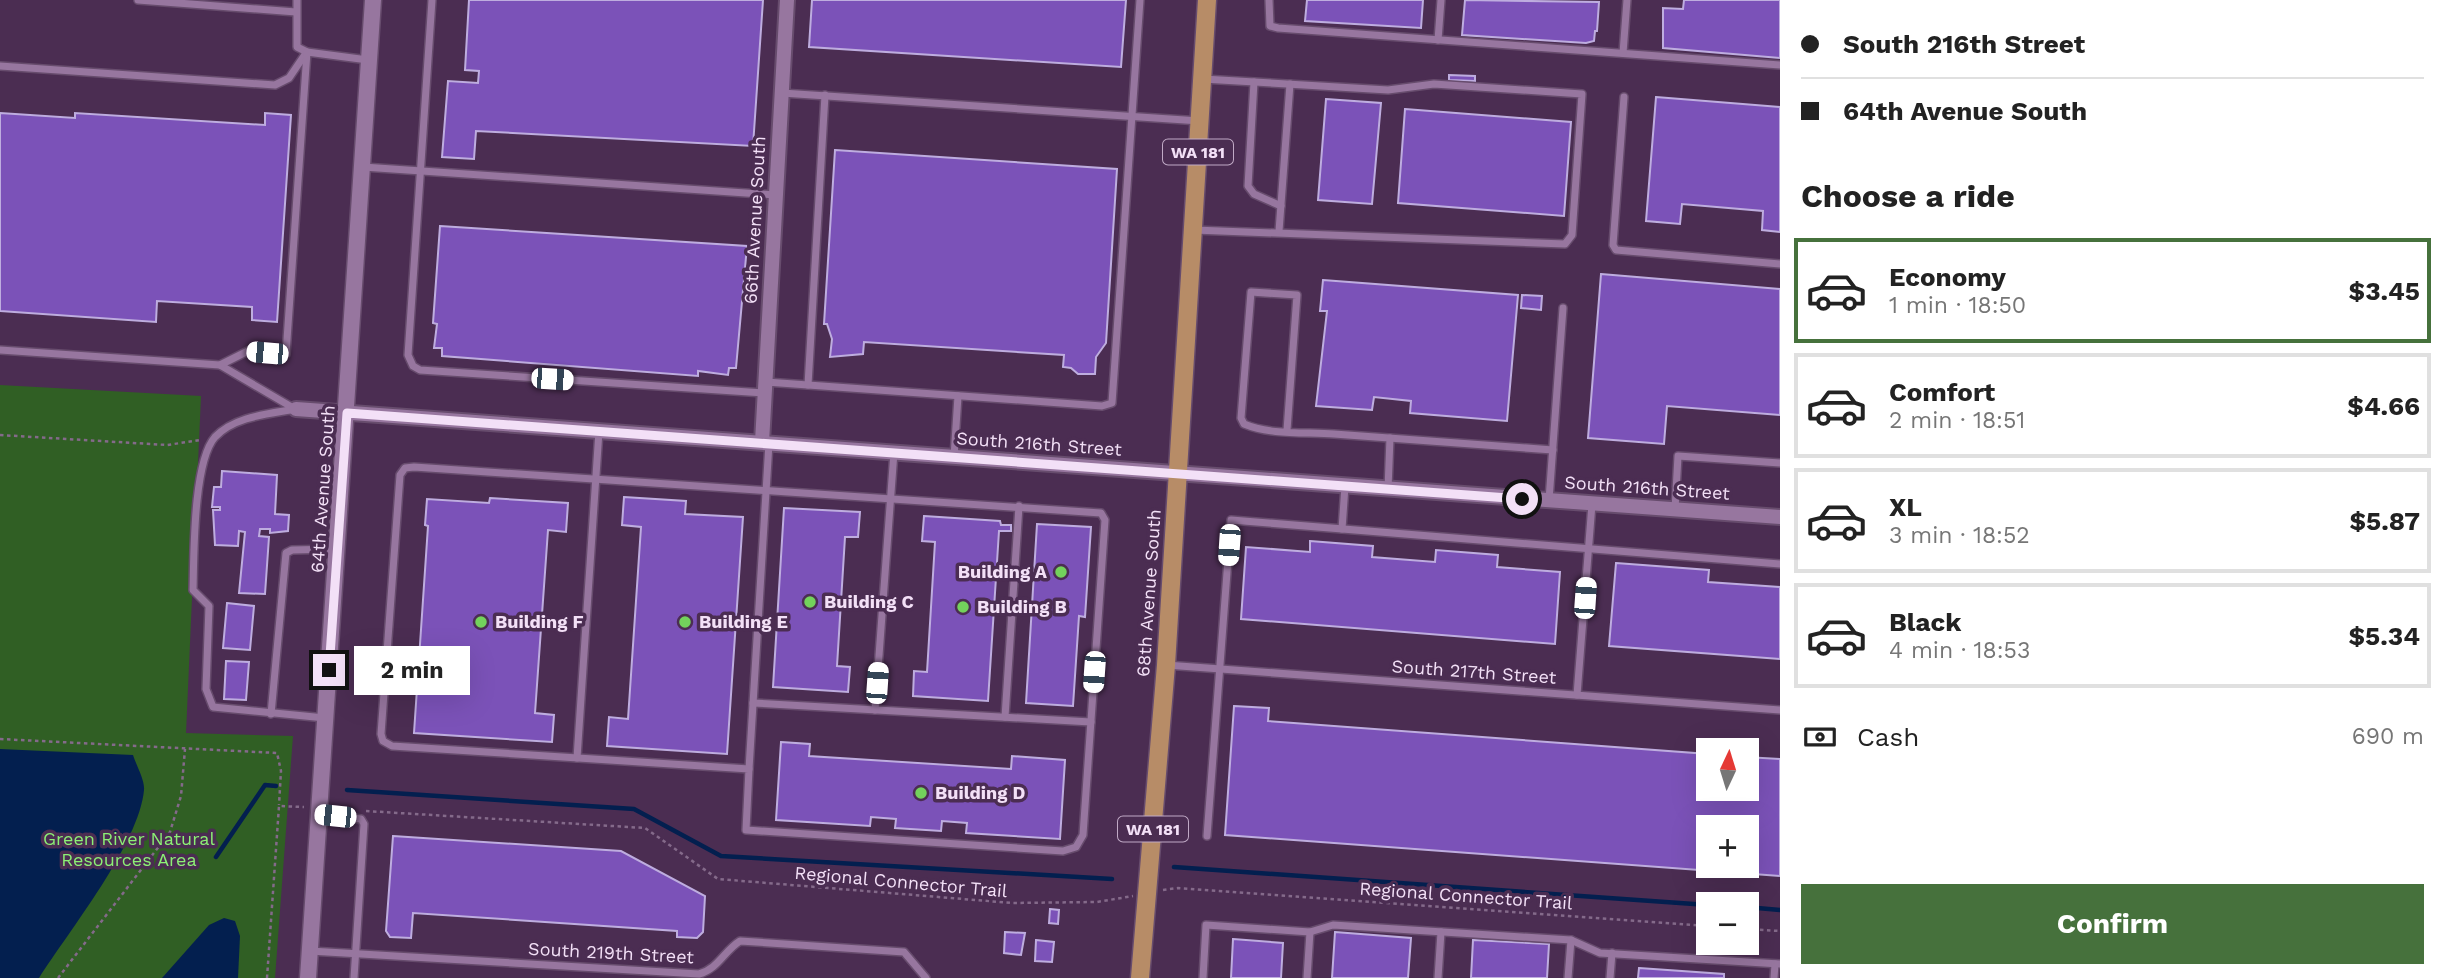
<!DOCTYPE html>
<meta charset="utf-8">
<style>
:root{--surface:#fff;--page:#f6f6f6;--text:#222;--muted:#767676;--line:#e0e0e0;--accent:#46713c}
body{margin:0;font-family:"Work Sans",sans-serif;background:var(--page);color:var(--text);height:100vh;display:flex;flex-direction:column;font-size:26px;white-space:nowrap}
*{box-sizing:border-box;margin:0}
p{font-size:23px;color:var(--muted)}
.icon{flex:none;width:38px;height:38px;fill:none;stroke:currentColor;stroke-width:2;stroke-linecap:round;stroke-linejoin:round}
.map{position:relative;flex:1;overflow:hidden}
.panel{display:flex;flex-direction:column;background:var(--surface);width:665px}
.panel>*{flex:none}
.banner{display:grid;align-content:center;height:154px;padding:0 21px;background:var(--surface)}
.needle{width:46px;rotate:4deg}
.fabs{position:absolute;left:1696px;top:738px;display:grid;gap:14px}
.fabs a{display:grid;place-items:center;width:63px;height:63px;border-radius:0px;background:var(--surface);box-shadow:0 7px 28px #0002;font-size:35px}
.end{position:absolute;width:32px;height:32px;margin:-16px;border:9px solid #f3e0f7;background:#111;box-shadow:0 0 0 4px #111}
.from{border-radius:50%}
.bubble{position:absolute;height:49px;border-radius:0px;background:var(--surface);box-shadow:0 7px 28px #0002;font-size:23px;font-weight:700;line-height:49px;text-align:center}
.car{position:absolute;width:21px;height:42px;margin:-21px -10px;border-radius:9px;box-shadow:0 0 5px 2px #0007;background:linear-gradient(#fff 24%,#345 0 40%,#fff 0 76%,#345 0 86%,#fff 0)}
.banner b{display:flex;align-items:center;gap:24px;height:66px;font-size:26px}
.banner b+b{border-top:2px solid var(--line)}
.banner i{width:18px;height:18px;background:var(--text)}
ul{padding:0;list-style:none}
li{display:flex;align-items:center;gap:21px;height:105px;margin:0 14px 10px;padding:0 7px;border:4px solid var(--line);border-radius:0px}
li div{flex:1}
li b{display:block;font-size:26px}
li em{font-style:normal;font-weight:700}
li.active{border-color:var(--accent)}
li>.icon{width:63px;height:63px;stroke-width:1.5}
h2{padding:0 21px;font-size:32px;line-height:84px}
.pay{display:flex;align-items:center;gap:18px;height:77px;padding:0 21px;font-size:26px}
.pay p{margin-inline-start:auto}
.action{display:flex;gap:14px;margin-top:auto;padding:14px 21px}
.action a{flex:1;height:80px;border-radius:0px;background:var(--accent);color:#fff;font-size:28px;font-weight:700;line-height:80px;text-align:center}
main{display:flex;flex:1;min-height:0}
.map>svg:first-child{display:block}
</style>
<main>
<div class="map">
<svg width="1780" height="978" viewBox="0 0 1780 978">
<rect width="100%" height="100%" fill="#4b2d52"/>
<polygon fill="#305f24" points="0,385 201,396 186,733 293,736 275,978 0,978"/>
<g fill="#031f4f">
<path d="M0,749l133,6c3,10 12,25 11,35 -5,54 -75,141 -105,188h-39z"/>
<polygon points="224,918 235,921 240,936 238,978 162,978 209,925"/>
</g>
<g fill="none" stroke-linecap="round" stroke-linejoin="round">
<g stroke="#031f4f" stroke-width="4.5">
<polyline points="347,790 634,809 721,856 1112,879"/>
<polyline points="216,857 265,785 276,786"/>
<polyline points="1174,867 1708,905"/>
<polyline points="1746,907 1780,910"/>
</g>
</g>
<g fill="#7b52b8" stroke="#beaddf" stroke-width="2" fill-rule="evenodd">
<polygon points="469,0 763,0 753,146 476,131 474,159 442,157 448,81 478,83 479,71 465,70"/>
<polygon points="812,0 1126,0 1121,67 809,47"/>
<polygon points="1307,0 1423,0 1421,28 1305,21"/>
<polygon points="1465,0 1599,2 1597,31 1595,31 1594,41 1586,43 1462,35"/>
<polygon points="1684,0 1780,0 1780,58 1663,48 1663,8 1683,9"/>
<polygon points="1449,75 1475,76 1475,81 1449,80"/>
<polygon points="1656,97 1780,107 1780,232 1762,230 1763,211 1682,204 1680,224 1646,221"/>
<polygon points="1326,99 1381,103 1372,204 1318,200"/>
<polygon points="1405,109 1571,122 1564,216 1398,203"/>
<polygon points="0,113 75,118 75,113 265,125 265,113 291,115 277,322 252,320 252,307 157,301 156,322 0,311"/>
<polygon points="835,150 1117,169 1106,343 1096,357 1095,374 1078,374 1071,368 1063,367 1064,355 864,342 863,354 830,357 832,339 827,324 824,324"/>
<polygon points="440,226 747,246 736,368 729,368 728,375 698,371 698,376 442,356 442,348 434,348 437,324 433,323"/>
<polygon points="1601,274 1780,289 1780,415 1667,406 1664,444 1588,438"/>
<polygon points="1323,280 1518,295 1507,421 1410,413 1411,401 1374,397 1372,410 1316,406 1327,311 1320,311"/>
<polygon points="1522,295 1542,296 1541,310 1521,308"/>
<polygon points="222,471 277,475 275,514 289,515 288,531 270,533 270,529 260,529 259,536 269,537 265,594 239,593 245,532 239,531 238,546 215,545 213,510 220,510 220,507 212,507 214,487 221,487"/>
<polygon points="624,497 686,501 685,514 743,517 727,754 607,746 609,717 628,719 641,527 622,525"/>
<polygon points="490,498 568,503 566,532 548,530 535,713 554,715 552,742 414,733 428,526 425,525 427,499 489,503"/>
<polygon points="784,508 860,512 858,537 845,537 837,666 850,667 848,692 773,687"/>
<polygon points="924,516 1000,521 1001,525 1011,525 1011,531 999,531 988,701 913,696 914,671 927,672 935,542 922,541"/>
<polygon points="1037,524 1091,527 1085,617 1079,616 1073,706 1026,703"/>
<polygon points="1310,541 1373,546 1372,557 1435,562 1436,550 1498,555 1497,567 1560,572 1555,644 1241,619 1246,547 1310,552"/>
<polygon points="1616,563 1709,570 1708,582 1780,587 1780,659 1609,646"/>
<polygon points="227,603 254,606 250,650 223,648"/>
<polygon points="226,661 249,662 246,700 224,699"/>
<path d="M1234,706l35,2 -1,13 440,33v35h38v-32l34,2v117l-555,-41zM1708,828h38v38h-38z"/>
<polygon points="781,742 810,744 809,756 1011,769 1012,756 1065,760 1060,839 966,833 967,823 942,821 941,831 895,828 896,819 871,817 870,826 776,820"/>
<polygon points="393,836 621,851 705,896 703,932 697,938 677,937 677,931 413,913 411,938 390,937 386,931"/>
<polygon points="1050,909 1059,910 1058,924 1049,923"/>
<polygon points="1005,932 1025,933 1021,955 1004,953"/>
<polygon points="1335,932 1411,938 1408,978 1332,978"/>
<polygon points="1233,939 1283,943 1281,978 1231,978"/>
<polygon points="1036,940 1054,942 1052,962 1035,961"/>
<polygon points="1473,940 1549,944 1547,978 1471,978"/>
<polygon points="1639,968 1724,974 1724,978 1638,978"/>
</g>
<g fill="none" stroke-linecap="round" stroke-linejoin="round">
<g stroke="#674c6d" stroke-width="10">
<g id="service">
<polyline points="138,0 296,12"/>
<polyline points="297,0 297,47 307,52 368,60"/>
<polyline points="432,0 408,355 413,366 420,370 764,393"/>
<polyline points="1269,0 1270,26 1278,28 1780,65"/>
<polyline points="1438,40 1441,0"/>
<polyline points="1623,53 1627,0"/>
<polyline points="0,66 275,85 289,78 306,53"/>
<polyline points="1254,82 1248,186 1254,194 1281,206"/>
<polyline points="782,93 1200,121"/>
<polyline points="1624,97 1613,245 1616,250 1780,264"/>
<polyline points="363,167 775,195"/>
<polyline points="1194,230 1565,244 1572,235 1582,94 1434,84 1388,90 1203,79"/>
<polyline points="1279,231 1290,84"/>
<polyline points="0,350 220,365 295,409"/>
<polyline points="220,365 248,351 286,354 307,52"/>
<polyline points="766,382 1102,406 1112,403 1140,0"/>
<polyline points="808,385 825,95"/>
<path d="M296,409c-27,5 -61,7 -81,28 -22,25 -21,119 -22,153l16,16 -3,83 7,18 112,11"/>
<path d="M1287,430l10,-135 -46,-3 -10,126 3,6c26,11 61,8 90,10 73,5 146,10 219,16"/>
<polyline points="954,457 958,396"/>
<polygon points="414,467 1101,513 1105,520 1083,835 1076,847 1063,851 746,830 749,769 392,746 383,741 381,734 400,475 405,468"/>
<polyline points="1388,489 1390,438"/>
<polyline points="1549,500 1563,308"/>
<polyline points="1675,509 1678,456 1780,463"/>
<polyline points="1342,529 1345,486"/>
<polyline points="1166,665 1780,710"/>
<polyline points="1577,695 1592,504"/>
<polyline points="753,703 1091,722"/>
<polyline points="875,710 894,452"/>
<polyline points="271,714 286,553 292,550 336,549"/>
<polyline points="1005,717 1019,506"/>
<polyline points="577,758 599,431"/>
<polyline points="749,769 769,443"/>
<polyline points="319,814 361,819 364,824 354,978"/>
<polyline points="1207,836 1231,520 1780,564"/>
<path d="M310,951l389,23c19,-5 25,-23 41,-33l164,11 22,26"/>
<polyline points="1203,978 1206,925 1310,932 1333,925 1571,940 1600,953 1780,964"/>
<polyline points="1307,978 1310,932"/>
<polyline points="1438,978 1441,932"/>
<polyline points="1568,978 1571,940"/>
<polyline points="1610,978 1612,953"/>
<polyline points="1774,978 1775,964"/>
</g>
</g>
<g stroke="#674c6d" stroke-width="18">
<g id="minor">
<polyline points="296,409 1780,517"/>
<polyline points="762,442 787,0"/>
</g>
</g>
<g stroke="#674c6d" stroke-width="19">
<polyline id="tertiary" points="308,978 373,0"/>
</g>
<g stroke="#674c6d" stroke-width="21">
<polyline id="primary" points="1140,978 1166,665 1207,0"/>
</g>
<g stroke="#846a8a" stroke-width="2.5" stroke-dasharray="3.5 3.5" stroke-linecap="butt">
<polyline points="0,435 167,445 201,440"/>
<polyline points="0,739 277,753 281,771 279,805"/>
<polyline points="366,811 645,828 718,879 1012,903 1097,902 1133,896"/>
<polyline points="1163,890 1178,888 1708,926"/>
<polyline points="1746,929 1780,931"/>
<polyline points="58,978 170,832 181,796 185,749"/>
<polyline points="267,978 279,806 304,807"/>
</g>
<use href="#service" stroke="#97769f" stroke-width="7"/>
<use href="#minor" stroke="#97769f" stroke-width="14"/>
<use href="#tertiary" stroke="#97769f" stroke-width="16"/>
<use href="#primary" stroke="#b78c67" stroke-width="18"/>
</g>
<g fill="none" stroke-linecap="round" stroke-linejoin="round">
<polyline stroke="#f3e0f7" stroke-width="9" points="329,670 347,413 1522,499"/>
</g>
<g fill="#73d25c" stroke="#4b2d52" stroke-width="2.5">
<circle cx="1061" cy="572" r="7"/>
<circle cx="810" cy="602" r="7"/>
<circle cx="963" cy="607" r="7"/>
<circle cx="481" cy="622" r="7"/>
<circle cx="685" cy="622" r="7"/>
<circle cx="921" cy="793" r="7"/>
</g>
<g text-anchor="middle" stroke-width="7" stroke-linejoin="round" paint-order="stroke">
<g fill="#4b2d52" stroke="#c1aac6" stroke-width="2">
<rect x="1163" y="139.5" width="70" height="25" rx="5"/>
<rect x="1118" y="816.5" width="70" height="25" rx="5"/>
</g>
<g font-size="16" font-weight="bold" fill="#f3e0f7">
<text x="1198" y="158">WA 181</text>
<text x="1153" y="835">WA 181</text>
</g>
<g font-size="18" fill="#f3e0f7" stroke="#4b2d52">
<text transform="translate(755 220) rotate(-87)" y="6">66th Avenue South</text>
<text transform="translate(1039 444) rotate(4)" y="6">South 216th Street</text>
<text transform="translate(1647 488) rotate(4)" y="6">South 216th Street</text>
<text transform="translate(323 489) rotate(-86)" y="6">64th Avenue South</text>
<text transform="translate(1149 593) rotate(-86)" y="6">68th Avenue South</text>
<text transform="translate(1474 672) rotate(4)" y="6">South 217th Street</text>
<text transform="translate(901 882) rotate(5)" y="6">Regional Connector Trail</text>
<text transform="translate(1466 896) rotate(4)" y="6">Regional Connector Trail</text>
<text transform="translate(611 953) rotate(3)" y="6">South 219th Street</text>
</g>
<g font-size="18" font-weight="bold" fill="#f3e0f7" stroke="#4b2d52" text-anchor="start">
<text x="1047" y="578" text-anchor="end">Building A</text>
<text x="824" y="608">Building C</text>
<text x="977" y="613">Building B</text>
<text x="495" y="628">Building F</text>
<text x="699" y="628">Building E</text>
<text x="935" y="799">Building D</text>
</g>
<g font-size="18" fill="#8cf075" stroke="#4b2d52">
<text x="129" y="845">Green River Natural<tspan x="129" dy="21">Resources Area</tspan></text>
</g>
</g>
</svg>
<div class="fabs">
<a><svg class="needle" viewBox="-14 -14 28 28"><path d="M0-13l5 13h-10z" fill="#e53935"/><path d="M0 13l5-13h-10z" fill="#767676"/></svg></a>
<a>+</a>
<a>−</a>
</div>
<i class="end from" style="left:1522px;top:499px"></i>
<i class="end" style="left:329px;top:670px"></i>
<div class="bubble" style="left:354px;top:646px;width:116px">2 min</div>
<i class="car" style="left:267px;top:353px;rotate:275deg"></i>
<i class="car" style="left:552px;top:379px;rotate:94deg"></i>
<i class="car" style="left:1229px;top:545px;rotate:184deg"></i>
<i class="car" style="left:1585px;top:598px;rotate:4deg"></i>
<i class="car" style="left:1094px;top:672px;rotate:184deg"></i>
<i class="car" style="left:877px;top:683px;rotate:4deg"></i>
<i class="car" style="left:335px;top:816px;rotate:276deg"></i>
</div>
<section class="panel">
<div class="banner">
<b><i class="from"></i>South 216th Street</b>
<b><i></i>64th Avenue South</b>
</div>
<h2>Choose a ride</h2>
<ul>
<li class="active"><svg class="icon" aria-label="car" viewBox="0 0 24 24"><path d="M5 17H2v-5l4-1 3-4h7l3 4 3 1v5h-3M9 17h6M6 11h13"/><circle cx="7" cy="17" r="2"/><circle cx="17" cy="17" r="2"/></svg><div><b>Economy</b><p>1 min · 18:50</p></div><em>$3.45</em></li>
<li><svg class="icon" aria-label="car" viewBox="0 0 24 24"><path d="M5 17H2v-5l4-1 3-4h7l3 4 3 1v5h-3M9 17h6M6 11h13"/><circle cx="7" cy="17" r="2"/><circle cx="17" cy="17" r="2"/></svg><div><b>Comfort</b><p>2 min · 18:51</p></div><em>$4.66</em></li>
<li><svg class="icon" aria-label="car" viewBox="0 0 24 24"><path d="M5 17H2v-5l4-1 3-4h7l3 4 3 1v5h-3M9 17h6M6 11h13"/><circle cx="7" cy="17" r="2"/><circle cx="17" cy="17" r="2"/></svg><div><b>XL</b><p>3 min · 18:52</p></div><em>$5.87</em></li>
<li><svg class="icon" aria-label="car" viewBox="0 0 24 24"><path d="M5 17H2v-5l4-1 3-4h7l3 4 3 1v5h-3M9 17h6M6 11h13"/><circle cx="7" cy="17" r="2"/><circle cx="17" cy="17" r="2"/></svg><div><b>Black</b><p>4 min · 18:53</p></div><em>$5.34</em></li>
</ul>
<div class="pay"><svg class="icon" aria-label="cash" viewBox="0 0 24 24"><path d="M3 7h18v10H3z"/><circle cx="12" cy="12" r="2"/></svg>Cash<p>690 m</p></div>
<div class="action"><a>Confirm</a></div>
</section>
</main>
